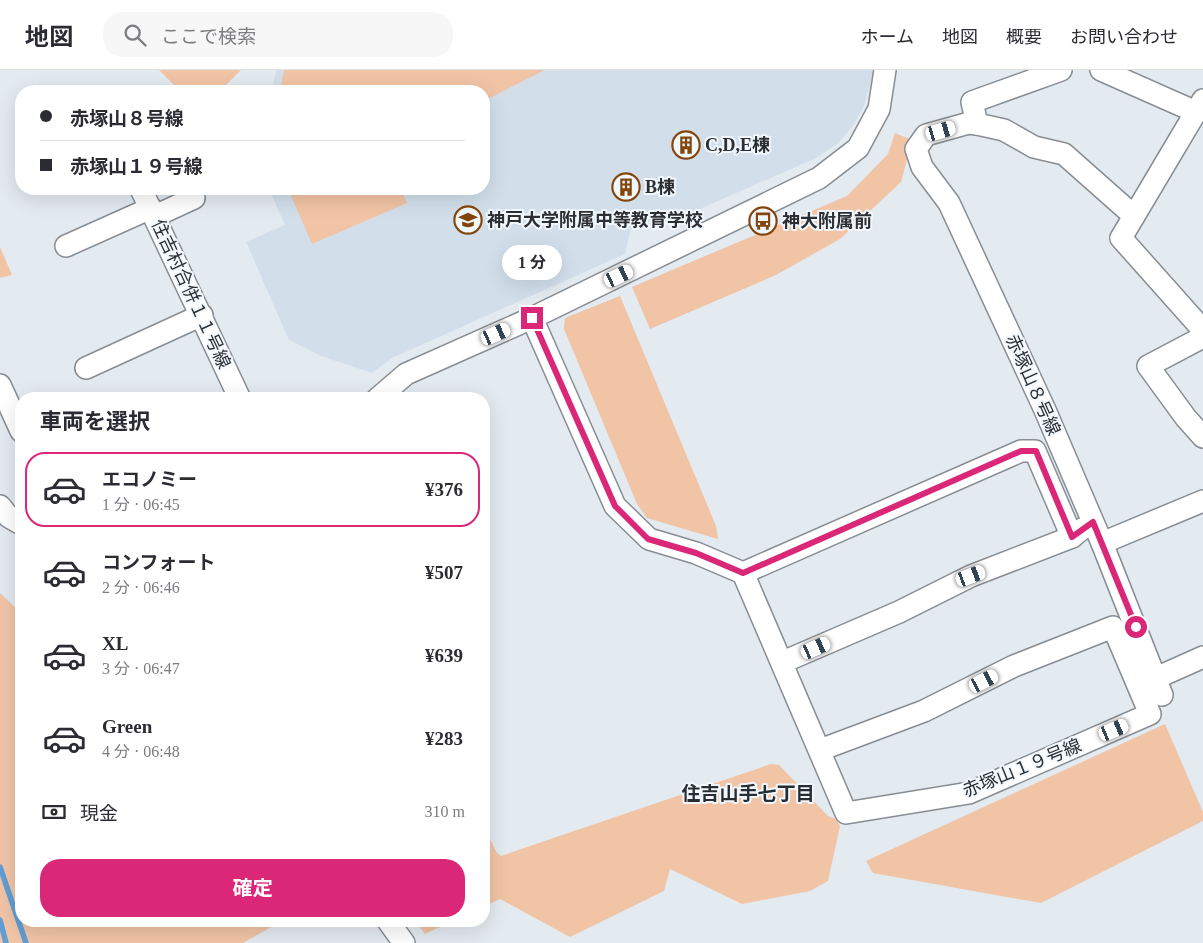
<!DOCTYPE html>
<html lang="ja">
<meta charset="utf-8">
<style>
:root{--surface:#fff;--page:#f7f7f7;--text:#2b2b33;--muted:#7c7c81;--line:#e1e1e2;--accent:#db2777}
body{margin:0;font-family:"Times New Roman","Noto Sans JP",serif;background:var(--page);color:var(--text);height:100vh;display:flex;flex-direction:column;font-size:19px;white-space:nowrap}
*{box-sizing:border-box;margin:0}
p{font-size:16px;color:var(--muted)}
.icon{flex:none;width:28px;height:28px;fill:none;stroke:currentColor;stroke-width:2;stroke-linecap:round;stroke-linejoin:round}
.map{position:relative;flex:1;overflow:hidden}
.panel{position:absolute;left:15px;top:322px;width:475px;height:535px;display:flex;flex-direction:column;background:var(--surface);border-radius:20px;box-shadow:0 5px 20px #0002}
.panel>*{flex:none}
.guide{position:absolute;left:15px;top:15px;width:475px;height:110px;border-radius:20px;box-shadow:0 5px 20px #0002;display:grid;align-content:center;height:110px;padding:0 25px;background:var(--surface)}
.end{position:absolute;width:22px;height:22px;margin:-11px;border:6px solid #db2777;background:#fff;box-shadow:0 0 0 2px #fff}
.from{border-radius:50%}
.bubble{position:absolute;height:35px;border-radius:18px;background:var(--surface);box-shadow:0 5px 20px #0002;font-size:16px;font-weight:700;line-height:35px;text-align:center}
.car{position:absolute;width:15px;height:30px;margin:-15px -8px;border-radius:6px;box-shadow:0 0 4px 1px #0007;background:linear-gradient(#fff 24%,#345 0 40%,#fff 0 76%,#345 0 86%,#fff 0)}
.guide b{display:flex;align-items:center;gap:18px;height:48px;font-size:19px}
.guide b+b{border-top:1px solid var(--line)}
.guide i{width:12px;height:12px;background:var(--text)}
ul{padding:0;list-style:none}
li{display:flex;align-items:center;gap:15px;height:75px;margin:0 10px 8px;padding:0 15px;border:2px solid transparent;border-radius:20px}
li div{flex:1}
li b{display:block;font-size:19px}
li em{font-style:normal;font-weight:700}
li.on{border-color:var(--accent)}
li>.icon{width:45px;height:45px;stroke-width:1.5}
h2{padding:0 25px;font-size:22px;line-height:60px}
.pay{display:flex;align-items:center;gap:12px;height:55px;padding:0 25px;font-size:19px}
.pay p{margin-inline-start:auto}
.action{display:flex;gap:10px;margin-top:auto;padding:10px 25px}
.action a{flex:1;height:58px;border-radius:20px;background:var(--accent);color:#fff;font-size:20px;font-weight:700;line-height:58px;text-align:center}
header{display:flex;align-items:center;gap:30px;box-sizing:border-box;height:70px;padding:0 25px;background:var(--surface);border-bottom:1px solid var(--line)}
header strong{font-size:24px}
nav{display:flex;gap:28px;margin-inline-start:auto;font-size:18px}
.search{width:350px;height:45px;background:var(--page);display:flex;align-items:center;gap:12px;box-sizing:border-box;padding:0 18px;border-radius:20px;color:var(--muted);font-size:19px}
.map>svg:first-child{display:block}
</style>
<header>
<strong>地図</strong>
<div class="search"><svg class="icon" aria-label="search" viewBox="0 0 24 24"><circle cx="10" cy="10" r="6"/><path d="M15 15l6 6"/></svg>ここで検索</div>
<nav><a>ホーム</a><a>地図</a><a>概要</a><a>お問い合わせ</a></nav>
</header>
<div class="map">
<svg width="1203" height="873" viewBox="0 0 1203 873">
<rect width="100%" height="100%" fill="#e3eaf0"/>
<polygon fill="#d2dfeb" points="276,0 874,0 864,36 853,56 837,74 816,88 686,145 674,142 631,159 625,184 392,288 372,303 321,286 289,270 246,172 285,155 269,119 484,119 484,21 272,21"/>
<g fill="#f1c4a6">
<polygon points="159,0 241,0 223,18 176,17"/>
<polygon points="284,0 545,0 484,31 484,21 280,21"/>
<polygon points="895,63 912,70 901,112 840,169 776,205 650,259 632,217 847,126 888,84"/>
<polygon points="288,119 401,119 407,133 312,174"/>
<polygon points="0,177 12,205 0,208"/>
<polygon points="620,226 716,456 718,469 647,448 637,434 564,259 565,248"/>
<polygon points="0,523 21,543 21,851 282,851 243,873 0,873"/>
<polygon points="1165,654 1203,742 1203,751 1041,833 873,803 866,791"/>
<polygon points="771,694 779,695 828,746 836,749 840,756 828,811 810,821 742,834 670,799 664,821 570,867 500,829 484,837 484,757 497,783 501,786"/>
<polygon points="415,851 453,851 425,864"/>
</g>
<g fill="none" stroke-linecap="round" stroke-linejoin="round">
<g stroke="#619ed3" stroke-width="5.5">
<polyline points="0,797 26,873"/>
<polyline points="0,850 6,873"/>
</g>
<g stroke="#878d93" stroke-width="24">
<g id="minor">
<polyline points="1061,0 972,32 977,54 1004,60 1034,77 1064,84 1134,146"/>
<polyline points="1101,0 1196,42"/>
<polyline points="1203,30 1121,168 1203,260"/>
<polyline points="977,54 969,53 926,65 916,79 922,97 949,133 1045,340 1102,473 1162,625"/>
<polyline points="141,119 240,329"/>
<polyline points="155,146 194,128"/>
<polyline points="66,176 151,138"/>
<polyline points="532,248 615,436 649,469 696,483 743,503 846,743 969,723 1150,644 1113,557 1014,596 924,641 820,680"/>
<polyline points="1203,267 1148,296 1186,348 1203,367"/>
<polyline points="86,298 202,245"/>
<polyline points="0,315 21,361"/>
<polyline points="377,329 406,304 532,248 819,108 858,78 879,39 885,0"/>
<polyline points="0,436 9,447 21,454"/>
<polyline points="1102,473 1203,431"/>
<polyline points="743,503 1021,381 1035,381 1072,467"/>
<polyline points="783,592 899,542 971,506 1072,467 1082,459"/>
<polyline points="1156,608 1203,587"/>
<polyline points="388,851 404,873"/>
</g>
</g>
<use href="#minor" stroke="#fff" stroke-width="21"/>
</g>
<g fill="none" stroke-linecap="round" stroke-linejoin="round">
<polyline stroke="#db2777" stroke-width="6" points="532,248 615,436 648,469 696,483 743,503 1021,381 1036,381 1072,467 1093,452 1136,557"/>
</g>
<defs>
<g id="building-ring" transform="scale(1.4375)"><circle r="9.5" fill="#f0f7fd" stroke="#84450a" stroke-width="1.5"/><path d="M-4-6H4V6H1V3H-1V6H-4ZM-2.5-4.3h1.7v1.8h-1.7ZM.8-4.3h1.7v1.8H.8ZM-2.5-1h1.7V.8h-1.7ZM.8-1h1.7V.8H.8Z" fill="#84450a"/></g>
<g id="school-ring" transform="scale(1.4375)"><circle r="9.5" fill="#f0f7fd" stroke="#84450a" stroke-width="1.5"/><path d="M0-5L7-2L0 1L-7-2ZM-4 1L0 2.5L4 1V4Q0 6-4 4Z" fill="#84450a"/></g>
<g id="bus-ring" transform="scale(1.4375)"><circle r="9.5" fill="#f0f7fd" stroke="#84450a" stroke-width="1.5"/><path d="M-5-6H5V4H4V6H2V4H-2V6H-4V4H-5ZM-3.5-4V0h7V-4ZM-3.5 1.2v1.5H-2V1.2ZM2 1.2v1.5H3.5V1.2Z" fill="#84450a"/></g>
</defs>
<g fill-rule="evenodd">
<use href="#building-ring" x="686" y="75"/>
<use href="#building-ring" x="626" y="117"/>
<use href="#school-ring" x="468" y="150"/>
<use href="#bus-ring" x="763" y="151"/>
</g>
<g text-anchor="middle" stroke-width="4" stroke-linejoin="round" paint-order="stroke">
<g font-size="18" font-weight="bold" fill="#2c2e31" stroke="#f0f7fd" text-anchor="start">
<text x="705" y="81">C,D,E棟</text>
<text x="645" y="123">B棟</text>
<text x="487" y="156">神戸大学附属中等教育学校</text>
<text x="782" y="157">神大附属前</text>
</g>
<g font-size="18" fill="#2c2e31" stroke="#f0f7fd">
<text transform="translate(191 224) rotate(65)" y="6">住吉村合併１１号線</text>
<text transform="translate(1033 315) rotate(66)" y="6">赤塚山８号線</text>
<text transform="translate(1022 698) rotate(-22)" y="6">赤塚山１９号線</text>
</g>
<g font-size="19" font-weight="bold" fill="#282d31" stroke="#f0f7fd">
<text x="748" y="730">住吉山手七丁目</text>
</g>
</g>
</svg>
<i class="end from" style="left:1136px;top:557px"></i>
<i class="end" style="left:532px;top:248px"></i>
<div class="bubble" style="left:502px;top:175px;width:60px">1 分</div>
<i class="car" style="left:941px;top:61px;rotate:74deg"></i>
<i class="car" style="left:619px;top:206px;rotate:64deg"></i>
<i class="car" style="left:496px;top:264px;rotate:66deg"></i>
<i class="car" style="left:971px;top:506px;rotate:69deg"></i>
<i class="car" style="left:816px;top:578px;rotate:66deg"></i>
<i class="car" style="left:984px;top:611px;rotate:63deg"></i>
<i class="car" style="left:1114px;top:660px;rotate:67deg"></i>
<div class="guide">
<b><i class="from"></i>赤塚山８号線</b>
<b><i></i>赤塚山１９号線</b>
</div>
<section class="panel">
<h2>車両を選択</h2>
<ul>
<li class="on"><svg class="icon" aria-label="car" viewBox="0 0 24 24"><path d="M5 17H2v-5l4-1 3-4h7l3 4 3 1v5h-3M9 17h6M6 11h13"/><circle cx="7" cy="17" r="2"/><circle cx="17" cy="17" r="2"/></svg><div><b>エコノミー</b><p>1 分 · 06:45</p></div><em>¥376</em></li>
<li><svg class="icon" aria-label="car" viewBox="0 0 24 24"><path d="M5 17H2v-5l4-1 3-4h7l3 4 3 1v5h-3M9 17h6M6 11h13"/><circle cx="7" cy="17" r="2"/><circle cx="17" cy="17" r="2"/></svg><div><b>コンフォート</b><p>2 分 · 06:46</p></div><em>¥507</em></li>
<li><svg class="icon" aria-label="car" viewBox="0 0 24 24"><path d="M5 17H2v-5l4-1 3-4h7l3 4 3 1v5h-3M9 17h6M6 11h13"/><circle cx="7" cy="17" r="2"/><circle cx="17" cy="17" r="2"/></svg><div><b>XL</b><p>3 分 · 06:47</p></div><em>¥639</em></li>
<li><svg class="icon" aria-label="car" viewBox="0 0 24 24"><path d="M5 17H2v-5l4-1 3-4h7l3 4 3 1v5h-3M9 17h6M6 11h13"/><circle cx="7" cy="17" r="2"/><circle cx="17" cy="17" r="2"/></svg><div><b>Green</b><p>4 分 · 06:48</p></div><em>¥283</em></li>
</ul>
<div class="pay"><svg class="icon" aria-label="cash" viewBox="0 0 24 24"><path d="M3 7h18v10H3z"/><circle cx="12" cy="12" r="2"/></svg>現金<p>310 m</p></div>
<div class="action"><a>確定</a></div>
</section>
</div>
